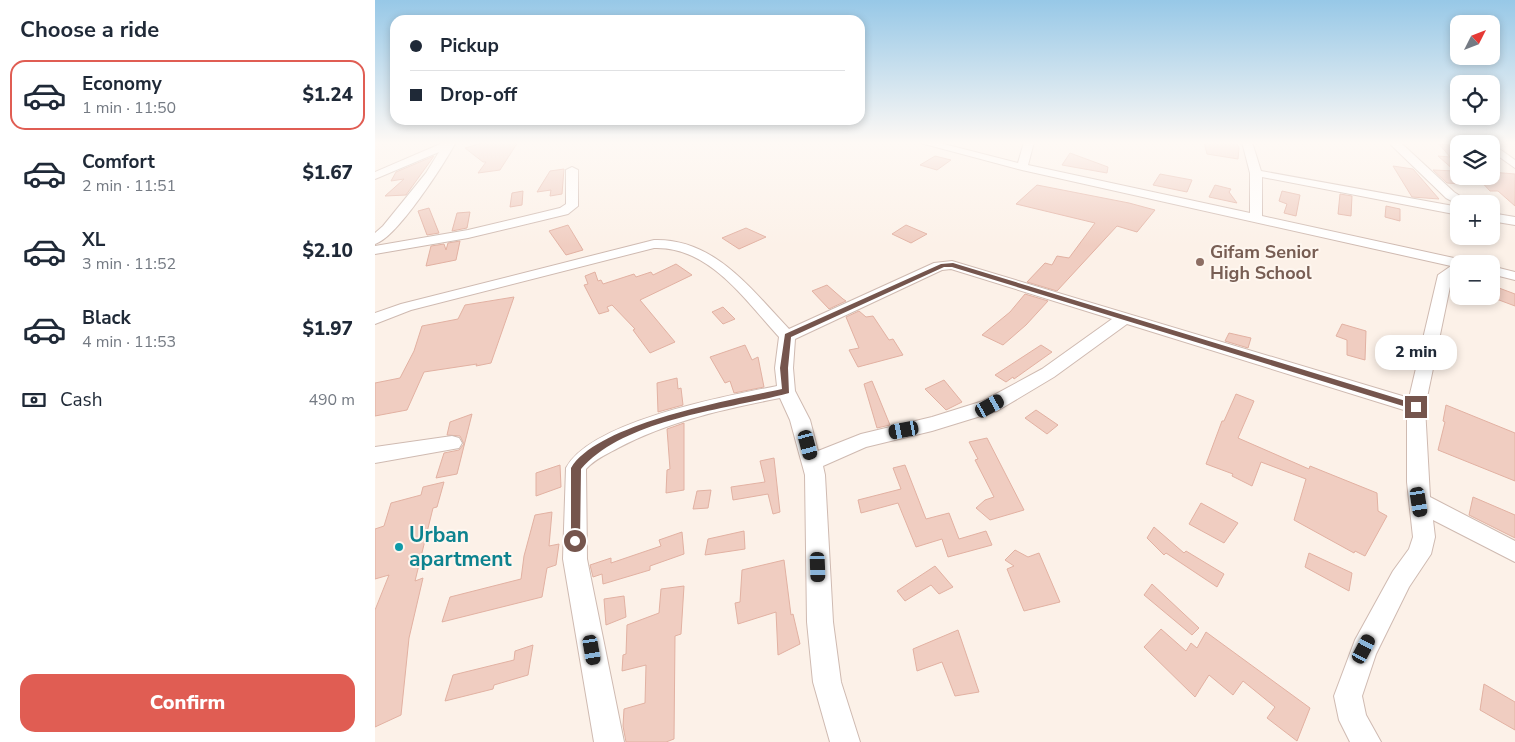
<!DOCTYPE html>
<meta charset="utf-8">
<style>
:root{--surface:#fff;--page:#f6f6f7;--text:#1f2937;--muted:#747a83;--line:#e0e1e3;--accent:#e05d53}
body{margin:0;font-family:"Nunito Sans",sans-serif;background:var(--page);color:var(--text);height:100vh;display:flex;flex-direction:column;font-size:19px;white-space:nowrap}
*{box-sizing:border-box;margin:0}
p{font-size:16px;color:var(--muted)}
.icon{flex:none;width:28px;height:28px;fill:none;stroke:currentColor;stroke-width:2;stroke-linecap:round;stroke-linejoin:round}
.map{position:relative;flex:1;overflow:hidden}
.details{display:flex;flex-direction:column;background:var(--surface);width:375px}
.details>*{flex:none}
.banner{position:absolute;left:15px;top:15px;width:475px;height:110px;border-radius:15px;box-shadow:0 2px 8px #0003;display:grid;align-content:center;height:110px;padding:0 20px;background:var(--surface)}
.needle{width:32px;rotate:48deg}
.fabs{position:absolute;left:1075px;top:15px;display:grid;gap:10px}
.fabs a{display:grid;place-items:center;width:50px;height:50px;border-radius:10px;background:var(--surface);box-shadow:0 2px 8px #0003;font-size:25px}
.end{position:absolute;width:22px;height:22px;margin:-11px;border:6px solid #75554d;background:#fff;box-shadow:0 0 0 2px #fff}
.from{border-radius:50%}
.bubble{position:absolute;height:35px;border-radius:15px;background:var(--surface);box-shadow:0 2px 8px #0003;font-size:16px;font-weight:800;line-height:35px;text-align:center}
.car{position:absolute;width:15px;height:30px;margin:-15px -8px;border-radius:6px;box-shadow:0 0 4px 1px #0007;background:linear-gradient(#222 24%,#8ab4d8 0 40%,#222 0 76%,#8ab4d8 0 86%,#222 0)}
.banner b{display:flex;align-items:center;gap:18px;height:48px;font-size:19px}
.banner b+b{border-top:1px solid var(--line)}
.banner i{width:12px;height:12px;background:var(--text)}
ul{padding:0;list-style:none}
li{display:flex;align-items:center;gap:15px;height:70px;margin:0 10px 8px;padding:0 10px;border:2px solid transparent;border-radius:15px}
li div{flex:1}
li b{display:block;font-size:19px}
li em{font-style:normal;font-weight:800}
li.selected{border-color:var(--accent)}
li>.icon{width:45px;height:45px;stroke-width:1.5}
h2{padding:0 20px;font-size:22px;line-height:60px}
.pay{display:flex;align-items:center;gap:12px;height:55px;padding:0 20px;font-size:19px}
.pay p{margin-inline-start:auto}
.primary-button{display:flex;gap:10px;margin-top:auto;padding:10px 20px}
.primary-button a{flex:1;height:58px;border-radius:15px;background:var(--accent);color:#fff;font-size:20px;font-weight:800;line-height:58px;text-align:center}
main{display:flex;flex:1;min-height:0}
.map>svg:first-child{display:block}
</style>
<main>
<section class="details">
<h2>Choose a ride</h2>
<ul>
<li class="selected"><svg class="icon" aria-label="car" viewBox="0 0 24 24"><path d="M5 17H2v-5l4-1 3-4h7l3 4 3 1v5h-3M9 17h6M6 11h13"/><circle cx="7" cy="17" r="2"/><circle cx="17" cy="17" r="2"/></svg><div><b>Economy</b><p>1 min · 11:50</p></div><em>$1.24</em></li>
<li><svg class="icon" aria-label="car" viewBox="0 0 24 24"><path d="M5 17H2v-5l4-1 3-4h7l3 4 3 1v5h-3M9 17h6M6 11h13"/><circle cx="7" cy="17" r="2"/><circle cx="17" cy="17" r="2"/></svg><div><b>Comfort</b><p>2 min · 11:51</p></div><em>$1.67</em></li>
<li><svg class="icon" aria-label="car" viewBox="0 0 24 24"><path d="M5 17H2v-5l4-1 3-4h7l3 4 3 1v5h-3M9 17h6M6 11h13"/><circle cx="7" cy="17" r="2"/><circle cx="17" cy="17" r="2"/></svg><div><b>XL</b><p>3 min · 11:52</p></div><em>$2.10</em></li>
<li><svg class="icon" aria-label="car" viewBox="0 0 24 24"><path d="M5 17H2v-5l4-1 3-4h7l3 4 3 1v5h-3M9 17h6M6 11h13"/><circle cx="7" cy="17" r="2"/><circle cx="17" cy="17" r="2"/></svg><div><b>Black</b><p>4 min · 11:53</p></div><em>$1.97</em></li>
</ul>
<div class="pay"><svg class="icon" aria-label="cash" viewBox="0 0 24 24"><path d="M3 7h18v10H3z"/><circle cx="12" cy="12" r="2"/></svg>Cash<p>490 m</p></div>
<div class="primary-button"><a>Confirm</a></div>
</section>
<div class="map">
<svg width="1140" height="742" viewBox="0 0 1140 742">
<rect width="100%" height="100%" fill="#fcf1e8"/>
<g fill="#f0cdc1" stroke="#e2b1a2">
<polygon points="110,142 143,142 125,170 103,173 111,162 108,162 90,148"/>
<polygon points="829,142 861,142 864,148 863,159 832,154"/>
<polygon points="1064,144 1084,146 1084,184 1072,183 1058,170 1080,171 1063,156 1075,157"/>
<polygon points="695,153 733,167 732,173 687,165"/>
<polygon points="59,156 31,195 10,196 29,179 16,181 21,172"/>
<polygon points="560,156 576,160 562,170 545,165"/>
<polygon points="1018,166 1038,169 1064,199 1037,197"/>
<polygon points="189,169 187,194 175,196 176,190 162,192 175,171"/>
<polygon points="1116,172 1140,174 1140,206 1123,191 1115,191 1101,176 1116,176"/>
<polygon points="785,174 817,180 812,192 778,185"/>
<polygon points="662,185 754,203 780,210 762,232 742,226 682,291 652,282 670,263 677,265 682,256 694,258 720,223 641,204"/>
<polygon points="840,185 856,189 854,192 862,203 834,197"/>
<polygon points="148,191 147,205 135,207 137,193"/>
<polygon points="907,191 925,195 921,216 909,213 912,204 904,201"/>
<polygon points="965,194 977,196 976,216 963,214"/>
<polygon points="1011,206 1025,209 1025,221 1010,217"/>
<polygon points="54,208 64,233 52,235 43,211"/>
<polygon points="95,212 92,228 77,231 82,213"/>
<polygon points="193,225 208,250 191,255 174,231"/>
<polygon points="531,225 552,234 536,243 517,234"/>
<polygon points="371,228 391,237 364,249 347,238"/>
<polygon points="85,241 81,260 51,266 56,246 69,244 71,250 73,243"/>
<polygon points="301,264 317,275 265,300 300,342 275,353 258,330 260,329 237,305 232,307 234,311 224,314 209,285 213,284 210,276 220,272 223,281 226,280 228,284 259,274 261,277 276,272 278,275"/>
<polygon points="452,285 468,299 471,301 454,309 437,291"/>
<polygon points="1116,285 1140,294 1140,306 1116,297"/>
<polygon points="650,294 673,301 651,325 628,345 607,335 635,312"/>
<polygon points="139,297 116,363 101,366 102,364 49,372 32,410 0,416 0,383 25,378 39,351 47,326 83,319 90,305"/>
<polygon points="348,307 360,319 348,324 337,312"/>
<polygon points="484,311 491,317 498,316 514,340 518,339 528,355 483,367 474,350 484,348 471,317"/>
<polygon points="967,324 991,331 990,360 972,355 972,340 961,336"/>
<polygon points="854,333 876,338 873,348 850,341"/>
<polygon points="370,345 377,360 383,357 389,387 359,393 355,381 350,383 335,357"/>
<polygon points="666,345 677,352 639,379 638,377 631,382 620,375"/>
<polygon points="302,378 303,389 306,388 308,405 283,412 282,383"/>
<polygon points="569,380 587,402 571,410 550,389"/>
<polygon points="497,381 515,425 502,428 489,384"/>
<polygon points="861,394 879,401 863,438 934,469 935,466 1002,493 1003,511 1012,516 990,556 980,551 979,553 919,520 931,479 886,462 877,486 857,476 858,474 831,464 847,421 849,421"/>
<polygon points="1071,405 1140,433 1140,481 1063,450 1070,422 1068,421"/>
<polygon points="661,410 683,425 672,434 650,418"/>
<polygon points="97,414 82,474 61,478 69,453 84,450 89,444 85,436 72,435 75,422"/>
<polygon points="309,423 309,490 291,493 292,470 295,469 292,429"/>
<polygon points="612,438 649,510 615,520 601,508 610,500 619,497 600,460 603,459 594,442"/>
<polygon points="399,458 405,512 398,514 393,494 358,500 356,487 390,482 385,461"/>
<polygon points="185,465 186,487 161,496 161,473"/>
<polygon points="530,465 551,519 574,513 584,539 611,531 617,545 573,557 567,539 541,547 523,503 486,513 483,500 526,489 518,468"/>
<polygon points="69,482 62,507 58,508 40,581 48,578 34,638 26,715 0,727 0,610 14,575 0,579 0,529 9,526 16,503 46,495 48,487"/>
<polygon points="336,490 333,508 318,509 322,491"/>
<polygon points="1098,497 1140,515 1140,538 1094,515"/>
<polygon points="826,503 863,523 849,543 814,524"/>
<polygon points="177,512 174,546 184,544 181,565 172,568 167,597 67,622 75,597 146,579 149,556 160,515"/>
<polygon points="779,527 809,553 811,551 849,574 842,587 791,553 789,555 772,538"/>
<polygon points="369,531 370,549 330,555 333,539"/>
<polygon points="307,532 309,554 275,566 275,570 228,584 227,574 218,577 215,565 236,558 236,563 286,546 284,540"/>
<polygon points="640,550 653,557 664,553 685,602 649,611 632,569 639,566 630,560"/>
<polygon points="934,553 977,573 974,591 930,567"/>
<polygon points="409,560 416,615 418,614 425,644 403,655 401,612 363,624 360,603 365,602 367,570"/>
<polygon points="560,566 578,587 564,594 556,585 530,601 522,591"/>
<polygon points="777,584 824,628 817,635 769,595"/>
<polygon points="309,586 306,634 300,636 299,739 291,742 251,742 248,726 249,709 270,703 271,665 247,671 248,655 251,654 252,625 284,613 286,589"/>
<polygon points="249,596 251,617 231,625 229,599"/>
<polygon points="786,629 811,651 816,643 822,648 831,632 935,708 922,741 892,718 900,707 868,681 858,695 834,675 820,697 769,647"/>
<polygon points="583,630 604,692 580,696 567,662 542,671 538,649"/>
<polygon points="158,645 153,675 119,685 118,689 70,701 78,675 139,660 140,651"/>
<polygon points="1109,684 1140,702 1140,730 1105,710"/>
</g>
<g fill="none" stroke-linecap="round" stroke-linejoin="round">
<g stroke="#cfbab1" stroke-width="2">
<g id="street">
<path d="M70,142h11c-12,22 -59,96 -81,102v-11l8,-7 43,-53 13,-21 -64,27v-7z"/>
<path d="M542,142h19l82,21 6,-21h10l-6,23 222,48v-40l-8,-31h10l9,29 198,36v8l-197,-38v39l201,44 7,4h-11v9l-7,4 -27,130 5,90 85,44v21l-82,-42 2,17 -4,17 -22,33 -33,67 -14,42 4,19 15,27h-31l-11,-22 -5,-24 21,-56 38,-69 16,-22 4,-12 -6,-55v-71l-280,-87 -73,53 -57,34 -65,20 -66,16 -43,19 2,9 8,147 8,60 19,60h-30l-17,-60 -6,-60 -2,-147 -15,-55 -10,-22c-56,11 -111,23 -162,50 -11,6 -23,11 -32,21l1,90 37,183h-30l-31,-183 3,-91c25,-47 160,-72 211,-82l-2,-18 4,-31c-34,-37 -70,-91 -125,-89l-243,62 -36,14v-11l26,-9 253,-64c60,-2 97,49 135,89l145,-66 18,-2 457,137 29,-123 13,-9 -429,-96zM576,269l161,50 -70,50 -59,32 -51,16 -71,17 -43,17 -8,-31 -15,-29 -2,-23 2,-29 147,-69z"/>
<polygon points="1013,142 1025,142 1079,192 1097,204 1084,205 1071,198"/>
<polygon points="1116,143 1140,160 1140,168 1116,151 1116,144 1112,144"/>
<polygon points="197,167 203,170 203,206 193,214 93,238 0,254 0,246 93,230 185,208 191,204 191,170"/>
<polygon points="1116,213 1140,217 1140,225 1116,221"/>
<polygon points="1116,266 1140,272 1140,280 1116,274"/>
<polygon points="77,436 84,438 87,443 84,448 0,463 0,447"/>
</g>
</g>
<use href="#street" fill="#fff" fill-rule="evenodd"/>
</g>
<linearGradient id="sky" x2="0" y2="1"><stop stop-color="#97c8e7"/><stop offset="0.58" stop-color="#fef9f5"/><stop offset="1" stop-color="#fef9f5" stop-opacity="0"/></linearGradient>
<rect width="1140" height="246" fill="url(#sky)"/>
<path fill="#75554d" d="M578,263l466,142 1,2 -4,3 -464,-143h-8l-153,70 -3,31 1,25c-63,17 -163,25 -208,76l-1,72 -5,4 -4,-1v-76c27,-45 160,-68 211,-79l-2,-21 5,-34 156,-70z"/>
<circle fill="#8d6e63" stroke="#fef6ef" stroke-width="2" cx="825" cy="262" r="5"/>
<circle fill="#0f9aa8" stroke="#fef6ef" stroke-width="2" cx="24" cy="547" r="5"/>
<g text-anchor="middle" stroke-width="4" stroke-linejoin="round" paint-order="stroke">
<g font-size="18" font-weight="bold" fill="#785e54" stroke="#fef6ef" text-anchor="start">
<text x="835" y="258">Gifam Senior<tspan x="835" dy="21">High School</tspan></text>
</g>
<g font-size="21" font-weight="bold" fill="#0d838f" stroke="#fef6ef" text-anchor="start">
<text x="34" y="542">Urban<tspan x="34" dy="24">apartment</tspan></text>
</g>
</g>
</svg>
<div class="fabs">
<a><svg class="needle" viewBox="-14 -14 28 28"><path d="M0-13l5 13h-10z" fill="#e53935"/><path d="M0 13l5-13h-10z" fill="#747a83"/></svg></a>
<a><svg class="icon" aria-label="locate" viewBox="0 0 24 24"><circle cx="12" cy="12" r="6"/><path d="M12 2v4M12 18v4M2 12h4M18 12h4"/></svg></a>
<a><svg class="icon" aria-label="layers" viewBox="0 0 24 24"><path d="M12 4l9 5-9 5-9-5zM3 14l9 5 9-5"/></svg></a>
<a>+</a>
<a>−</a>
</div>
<i class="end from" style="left:200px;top:541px"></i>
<i class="end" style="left:1041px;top:407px"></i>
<div class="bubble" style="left:1000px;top:335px;width:82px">2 min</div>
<i class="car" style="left:615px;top:406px;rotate:61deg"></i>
<i class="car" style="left:529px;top:430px;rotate:259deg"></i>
<i class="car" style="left:433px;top:445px;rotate:165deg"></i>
<i class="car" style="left:1044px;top:502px;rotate:171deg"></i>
<i class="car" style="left:443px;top:567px;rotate:178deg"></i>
<i class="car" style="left:989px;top:649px;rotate:28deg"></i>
<i class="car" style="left:217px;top:650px;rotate:170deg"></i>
<div class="banner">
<b><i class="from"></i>Pickup</b>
<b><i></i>Drop-off</b>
</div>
</div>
</main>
